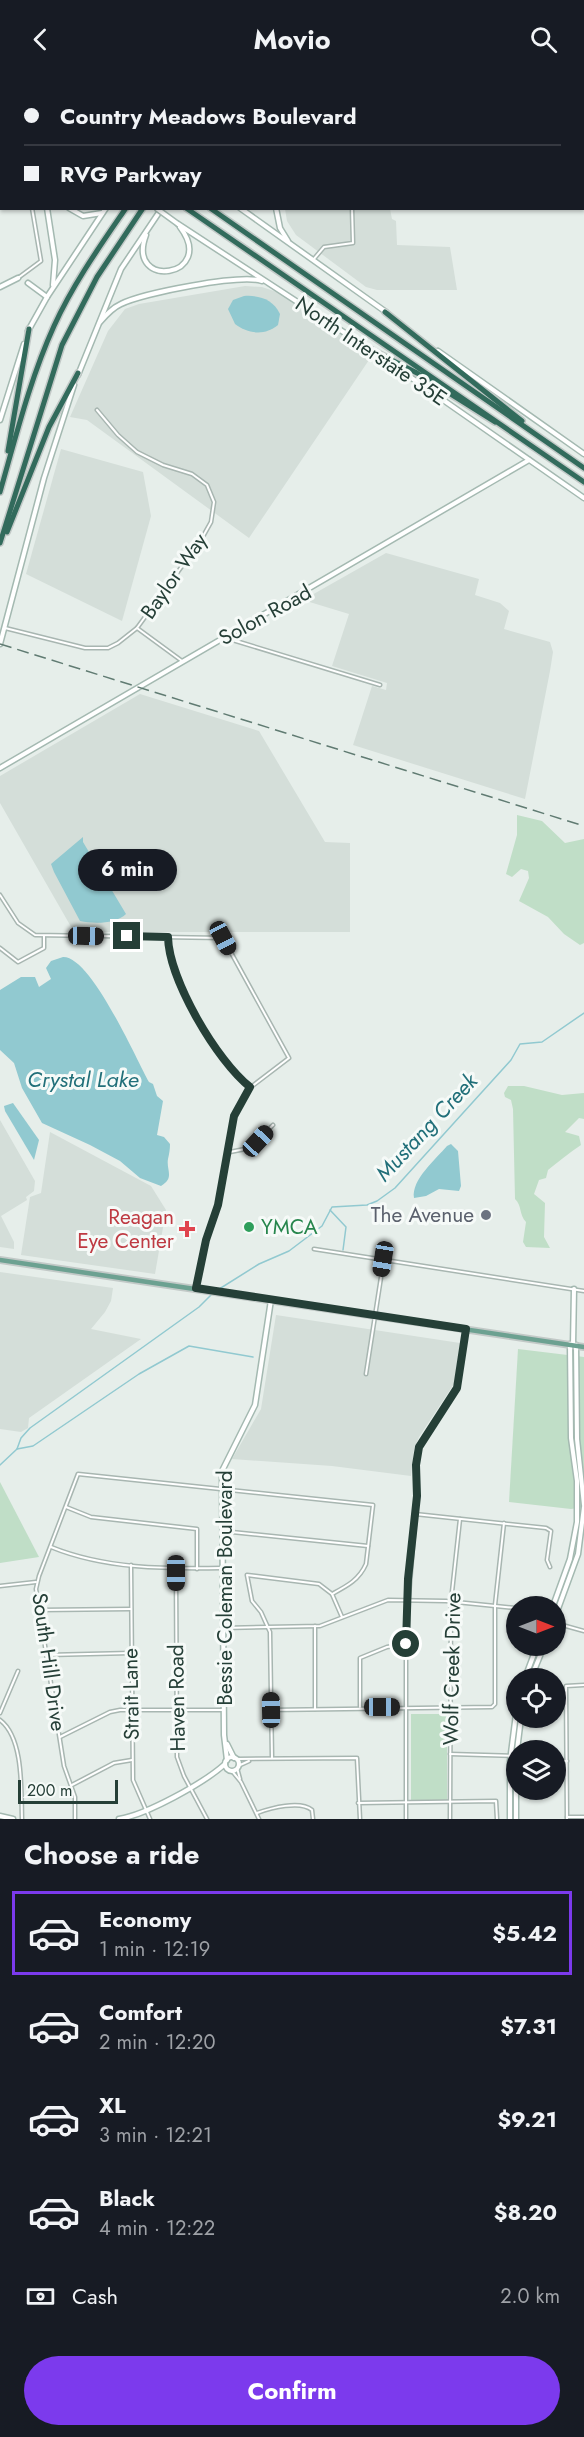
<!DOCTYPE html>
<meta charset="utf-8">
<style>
:root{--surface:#171b24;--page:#242831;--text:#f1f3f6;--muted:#9ea1a6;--line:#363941;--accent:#7c3aed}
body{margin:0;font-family:Jost,sans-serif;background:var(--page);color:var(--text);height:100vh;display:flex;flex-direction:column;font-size:22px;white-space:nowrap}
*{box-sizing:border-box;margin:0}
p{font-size:20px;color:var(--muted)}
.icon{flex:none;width:33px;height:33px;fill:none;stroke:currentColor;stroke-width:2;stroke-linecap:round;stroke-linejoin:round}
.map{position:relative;height:1741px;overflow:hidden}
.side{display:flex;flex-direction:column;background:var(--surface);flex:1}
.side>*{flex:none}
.top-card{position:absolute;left:0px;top:0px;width:585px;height:132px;box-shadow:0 2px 4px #0004;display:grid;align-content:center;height:132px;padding:0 24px;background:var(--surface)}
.needle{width:39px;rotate:90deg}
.fabs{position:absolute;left:506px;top:1518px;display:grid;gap:12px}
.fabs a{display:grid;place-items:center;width:60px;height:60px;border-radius:50%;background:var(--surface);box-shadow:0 2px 4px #0004;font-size:30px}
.scale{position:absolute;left:18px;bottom:15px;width:100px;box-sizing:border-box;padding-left:6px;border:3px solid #253f37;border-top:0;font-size:16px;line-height:21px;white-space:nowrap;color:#253f37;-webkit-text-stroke:4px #f6faf8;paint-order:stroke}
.end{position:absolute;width:27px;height:27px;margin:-14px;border:8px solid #253f37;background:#fff;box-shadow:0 0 0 3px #fff}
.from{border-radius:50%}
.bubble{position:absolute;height:42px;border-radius:21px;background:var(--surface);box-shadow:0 2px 4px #0004;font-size:20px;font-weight:700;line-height:42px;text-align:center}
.car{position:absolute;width:18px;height:36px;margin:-18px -9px;border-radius:8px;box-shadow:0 0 4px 2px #0007;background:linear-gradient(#222 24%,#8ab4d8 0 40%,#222 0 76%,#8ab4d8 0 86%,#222 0)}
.top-card b{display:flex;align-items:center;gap:21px;height:57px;font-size:22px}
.top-card b+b{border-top:2px solid var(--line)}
.top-card i{width:15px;height:15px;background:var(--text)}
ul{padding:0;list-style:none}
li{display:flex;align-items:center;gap:18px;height:84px;margin:0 12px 9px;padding:0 12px;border:3px solid transparent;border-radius:0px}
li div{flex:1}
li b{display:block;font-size:22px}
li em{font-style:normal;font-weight:700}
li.current{border-color:var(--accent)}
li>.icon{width:54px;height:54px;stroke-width:1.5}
h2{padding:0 24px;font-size:27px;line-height:72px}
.pay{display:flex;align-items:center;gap:15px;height:66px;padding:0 24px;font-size:22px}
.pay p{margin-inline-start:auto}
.primary-button{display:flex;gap:12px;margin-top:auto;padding:12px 24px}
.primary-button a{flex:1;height:69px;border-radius:36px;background:var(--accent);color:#fff;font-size:24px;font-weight:700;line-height:69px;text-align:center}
header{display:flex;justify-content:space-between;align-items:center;height:78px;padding:0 24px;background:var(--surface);font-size:27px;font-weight:700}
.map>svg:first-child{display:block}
</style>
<header><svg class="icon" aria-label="back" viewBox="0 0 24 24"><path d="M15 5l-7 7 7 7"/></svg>Movio<svg class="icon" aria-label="search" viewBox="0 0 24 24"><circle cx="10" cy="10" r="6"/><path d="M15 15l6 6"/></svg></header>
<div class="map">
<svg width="584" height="1741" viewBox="0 0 584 1741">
<rect width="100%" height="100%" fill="#e6eeea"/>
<g fill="#d4ded9">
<polygon points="282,0 376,0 376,1 281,2"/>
<polygon points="285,131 390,131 392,141 396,143 397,167 450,169 457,212 377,212 366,209 296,157 287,143"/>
<polygon points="245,208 262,209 280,215 373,276 249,460 87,342 70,339 108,253 125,231 139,226"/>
<polygon points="61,371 143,394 151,438 122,543 26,496"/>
<polygon points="386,475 479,501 475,517 500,525 509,533 504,551 550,564 553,574 550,593 525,721 353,667 372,608 386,612 387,605 332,588 349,536 303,522"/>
<polygon points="140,616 259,653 325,764 350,765 350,854 74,854 0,725 0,698"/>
<polygon points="0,1042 35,1103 34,1113 26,1119 27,1122 1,1138 14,1164 14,1171 0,1169"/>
<polygon points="50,1054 151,1108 166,1132 155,1196 21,1177 30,1119 41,1115"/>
<polygon points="0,1194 113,1210 111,1223 105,1234 91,1251 141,1261 29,1340 28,1350 21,1354 0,1351"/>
<polygon points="276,1237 460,1265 454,1306 419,1359 414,1371 411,1398 332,1388 232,1381 261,1331"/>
</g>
<g fill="#c0dec7">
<polygon points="517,737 542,743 565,765 584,761 584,865 580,867 564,856 548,839 519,823 529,800 528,793 521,791 512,799 506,796 517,757"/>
<path d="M508,1008h16l38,9 22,-2v26l-5,-1 -14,14 14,4 2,9c-12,8 -22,16 -33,25l-2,8 -7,2 -5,14 11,9 -1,34 6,11 -24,-1 -3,-5 3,-20c-7,-7 -4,-17 -11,-23l-2,-90 -2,-9 -6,-3 -1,-4z"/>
<polygon points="518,1271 584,1279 584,1429 571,1431 509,1424"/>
<polygon points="0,1404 39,1479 0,1485"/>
<rect x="411" y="1636" width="36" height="86"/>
</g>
<g fill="#91c9d0">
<path d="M244,218c15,-1 29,3 36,18l-2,11c-13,11 -30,9 -43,-1l-7,-15 5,-9z"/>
<path d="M83,759v5l43,72c-10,10 -32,10 -46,7l-26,-49 -3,-8z"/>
<path d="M63,879c28,-1 72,100 86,125l4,2 4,12 6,5 -6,34 7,2 6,7c0,6 -1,10 -2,15 -2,11 7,19 -7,27l-21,-8 -20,-17 -30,-16 -48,-22 -20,-35 -8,-25 -14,-13v-60l21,-13h14l4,10 12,-8 -5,-11 5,-7z"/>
<polygon points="13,1025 39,1062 34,1082 5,1033 4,1028"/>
<path d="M451,1066l7,7 3,35 -2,5 -20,-2 -13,7 -12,2c-3,-18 22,-39 33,-52z"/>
</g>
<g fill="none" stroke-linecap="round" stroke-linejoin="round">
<g stroke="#91c9d0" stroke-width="1.5">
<polyline points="330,1132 346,1149 343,1172"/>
<polyline points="216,1213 259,1186 289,1173 322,1148 332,1129 367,1127 377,1123 395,1110 511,982 520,966 542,964 584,935"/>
<polyline points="17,1371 33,1368 139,1296 189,1268 253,1279"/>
<polyline points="0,1387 17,1371 21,1360 30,1350 199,1229 212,1216"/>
</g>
<g stroke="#a8b6b1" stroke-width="5">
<g id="street">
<polyline points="352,0 352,2"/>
<polyline points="0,39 2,40"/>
<polyline points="0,77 2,76"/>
<polyline points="313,182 324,169 353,165 352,130"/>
<polyline points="18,200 41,183 32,130"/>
<polyline points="5,550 85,570 108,570 118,565 137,550 201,462 211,444 214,424 207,407 192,396 163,387 137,374 118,357 97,332"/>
<polyline points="137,550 182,583"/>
<polyline points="226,560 380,607"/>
<polyline points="0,817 18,845 35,857 223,860 289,980 251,1009 234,1038 218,1127 206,1162 196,1210"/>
<path d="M168,859c1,43 49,124 83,150"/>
<polyline points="0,870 18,884 44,870 44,858"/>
<polyline points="230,1074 250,1070 273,1047"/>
<polyline points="314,1171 584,1213"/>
<polyline points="366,1296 384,1180"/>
<polyline points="66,1429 91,1439 197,1451 197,1491"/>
<polyline points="415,1436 546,1450 551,1453 547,1482 550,1489"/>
<polyline points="222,1453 368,1468"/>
<path d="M51,1469c54,22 114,22 171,21"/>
<polyline points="131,1487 133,1702 150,1741"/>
<polyline points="176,1492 177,1679 184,1698 207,1741"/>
<polyline points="0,1508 36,1504"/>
<polyline points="39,1532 131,1531"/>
<polyline points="555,1545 584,1553"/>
<polyline points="315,1548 315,1631"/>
<polyline points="223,1550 320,1548 388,1522 446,1523 516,1530"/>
<polyline points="47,1577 131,1575"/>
<polyline points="360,1629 360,1580 387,1569 406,1566"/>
<polyline points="271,1632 492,1629 495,1626 495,1527 504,1445"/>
<polyline points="0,1635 18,1593"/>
<path d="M0,1642c24,18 21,71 22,99"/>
<polyline points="60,1659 110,1634 120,1632 224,1632"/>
<polyline points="450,1676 516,1678"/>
<polyline points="272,1680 270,1554 261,1534 252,1523 247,1497 319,1506 332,1516 342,1539"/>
<polyline points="236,1681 357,1680 360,1741"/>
<polyline points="555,1683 567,1683"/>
<polyline points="238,1688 249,1683"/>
<polyline points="237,1690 240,1701"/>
<polyline points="232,1693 241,1704 259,1741"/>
<polyline points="72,1707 114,1685 132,1682"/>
<polyline points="358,1725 496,1723 497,1741"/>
<path d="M257,1735c14,-5 43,-13 55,-3l1,9"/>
<polyline points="567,1739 584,1739"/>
<path d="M75,1741v-22l-11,-31 -28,-177 3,-13 39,-102 295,31 -7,59c-7,16 -19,22 -34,30"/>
<polyline points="406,1741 406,1554 417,1418 416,1387 419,1369 457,1310 466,1253"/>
<polyline points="450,1741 451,1523 460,1441"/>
<polyline points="567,1741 566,1608 584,1607"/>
</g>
</g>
<g stroke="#a4b9b1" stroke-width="7">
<g id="secondary">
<polyline points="51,1 56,2"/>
<polyline points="80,2 88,0"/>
<polyline points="198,2 199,0"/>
<polyline points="251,2 252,0"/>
<polyline points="0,24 2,25"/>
<polyline points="47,130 55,182 53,207"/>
<polyline points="69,130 83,138 102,135"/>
<polyline points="240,130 386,234"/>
<polyline points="276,130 280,150 288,163"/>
<polyline points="178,146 371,272"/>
<path d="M146,157c-21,56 72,42 34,-8"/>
<polyline points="28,205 47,219"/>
<polyline points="0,209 18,200"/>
<path d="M100,244c6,-7 12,-14 21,-18 22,-11 119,-30 141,-23"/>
<polyline points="28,253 47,219 106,130"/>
<polyline points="438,273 584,376"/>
<polyline points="380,278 584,420"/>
<polyline points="78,297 121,191 162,130"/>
<polyline points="0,342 24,266"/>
<polyline points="0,566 44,400 74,307"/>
<polyline points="0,690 529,382"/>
<polyline points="573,1267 574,1211"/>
<polyline points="576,1267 577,1361 584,1427"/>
<polyline points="553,1528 570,1481 577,1444 577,1403 571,1360 570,1266"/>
<polyline points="555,1539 578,1476 584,1429"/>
<polyline points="525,1600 537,1568"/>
<polyline points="531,1600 544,1568"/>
<polyline points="227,1666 234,1680"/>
<polyline points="517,1672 521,1640"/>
<circle cx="232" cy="1686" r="7"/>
<polyline points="227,1682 224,1657 222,1393 255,1327 271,1222"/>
<polyline points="0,1738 13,1741"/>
<path d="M119,1741c27,-4 85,-36 106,-55"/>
<polyline points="510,1741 510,1683 516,1636"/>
<polyline points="516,1741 516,1680"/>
</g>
</g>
<g stroke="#c2c9c7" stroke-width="8">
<polyline id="primary" points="0,1182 584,1269"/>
</g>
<g stroke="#c2c9c7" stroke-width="8">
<g id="highway">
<polyline points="21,0 24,2"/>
<polyline points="0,2 2,3"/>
<polyline points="215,2 216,0"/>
<polyline points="232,2 233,0"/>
<polyline points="186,130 584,404"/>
<polyline points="210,130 584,390"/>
<polyline points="385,234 522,343"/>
<polyline points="370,271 417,295 495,344"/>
<polyline points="8,373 29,251"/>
<path d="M0,414c16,-56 30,-113 54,-166 19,-42 46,-80 72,-118"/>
<polyline points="7,454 49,349 78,295"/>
<polyline points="0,465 62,267 97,199 143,130"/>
</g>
</g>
<use href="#street" stroke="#fff" stroke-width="2"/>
<use href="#secondary" stroke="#fff" stroke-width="4"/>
<use href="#primary" stroke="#6ca191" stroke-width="4.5"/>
<use href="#highway" stroke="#326b5c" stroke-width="5"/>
<polyline stroke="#607b72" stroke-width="1.5" stroke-dasharray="12 6" stroke-linecap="butt" points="0,566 584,748"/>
<g stroke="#a4b9b1" stroke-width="7" stroke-linecap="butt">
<polyline id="secondary-bridge" points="156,130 178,146"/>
</g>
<use href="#secondary-bridge" stroke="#fff" stroke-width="4"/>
</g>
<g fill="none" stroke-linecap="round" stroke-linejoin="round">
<path stroke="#253f37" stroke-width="8" d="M127,858l41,1c1,43 49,124 82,150l-16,29 -16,89 -12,35 -10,48 270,41 -9,59 -38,59 -3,18 1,31 -9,83 -2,65"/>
</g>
<circle fill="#6b7280" stroke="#f6faf8" stroke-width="2" cx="486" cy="1137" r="6"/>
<circle fill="#2e9e5b" stroke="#f6faf8" stroke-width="2" cx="249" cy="1149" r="6"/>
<path fill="#e0444e" stroke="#f6faf8" stroke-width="2" d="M184 1142h6v6h6v6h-6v6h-6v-6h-6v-6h6z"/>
<g text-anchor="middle" stroke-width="6" stroke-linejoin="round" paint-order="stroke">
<g font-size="21" fill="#253f37" stroke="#f6faf8">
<text transform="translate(371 273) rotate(34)" y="7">North Interstate 35E</text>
<text transform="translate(174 498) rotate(-55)" y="7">Baylor Way</text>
<text transform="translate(265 537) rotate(-29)" y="7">Solon Road</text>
<text transform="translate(225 1510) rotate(-90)" y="7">Bessie Coleman Boulevard</text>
<text transform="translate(49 1584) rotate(82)" y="7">South Hill Drive</text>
<text transform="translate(452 1591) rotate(-89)" y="7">Wolf Creek Drive</text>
<text transform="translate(131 1616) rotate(-91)" y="7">Strait Lane</text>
<text transform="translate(177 1620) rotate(-91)" y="7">Haven Road</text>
</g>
<g font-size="21" fill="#5b616d" stroke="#f6faf8" text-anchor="end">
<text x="474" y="1144">The Avenue</text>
</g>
<g font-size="21" fill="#be3a42" stroke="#f6faf8" text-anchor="end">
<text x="174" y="1146">Reagan<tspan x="174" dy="24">Eye Center</tspan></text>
</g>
<g font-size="21" fill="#27864d" stroke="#f6faf8" text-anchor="start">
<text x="261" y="1156">YMCA</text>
</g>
<g font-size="22" font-style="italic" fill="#216f79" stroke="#f6faf8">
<text x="83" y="1009">Crystal Lake</text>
<text transform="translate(426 1049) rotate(-47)" y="8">Mustang Creek</text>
</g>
</g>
</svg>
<div class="fabs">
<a><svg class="needle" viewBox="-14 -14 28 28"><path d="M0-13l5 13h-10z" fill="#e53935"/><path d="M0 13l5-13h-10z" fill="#9ea1a6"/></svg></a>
<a><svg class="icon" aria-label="locate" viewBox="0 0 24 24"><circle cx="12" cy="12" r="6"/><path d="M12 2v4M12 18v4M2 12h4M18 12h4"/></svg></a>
<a><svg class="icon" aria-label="layers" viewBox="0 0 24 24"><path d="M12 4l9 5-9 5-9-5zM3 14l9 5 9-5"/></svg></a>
</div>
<div class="scale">200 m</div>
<i class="end from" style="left:406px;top:1566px"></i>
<i class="end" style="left:127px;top:858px"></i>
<div class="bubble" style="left:78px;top:771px;width:99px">6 min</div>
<i class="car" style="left:86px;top:858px;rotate:91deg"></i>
<i class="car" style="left:223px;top:860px;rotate:152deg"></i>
<i class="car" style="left:258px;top:1063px;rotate:43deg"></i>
<i class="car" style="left:383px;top:1181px;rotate:189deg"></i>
<i class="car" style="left:176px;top:1495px;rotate:180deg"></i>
<i class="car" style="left:382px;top:1629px;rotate:90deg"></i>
<i class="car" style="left:271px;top:1632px;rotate:359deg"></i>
<div class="top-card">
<b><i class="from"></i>Country Meadows Boulevard</b>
<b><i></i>RVG Parkway</b>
</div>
</div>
<section class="side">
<h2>Choose a ride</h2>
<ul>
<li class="current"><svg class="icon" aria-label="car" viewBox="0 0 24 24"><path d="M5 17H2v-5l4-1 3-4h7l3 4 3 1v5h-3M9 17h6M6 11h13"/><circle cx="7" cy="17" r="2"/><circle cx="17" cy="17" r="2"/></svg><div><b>Economy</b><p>1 min · 12:19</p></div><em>$5.42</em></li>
<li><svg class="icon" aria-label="car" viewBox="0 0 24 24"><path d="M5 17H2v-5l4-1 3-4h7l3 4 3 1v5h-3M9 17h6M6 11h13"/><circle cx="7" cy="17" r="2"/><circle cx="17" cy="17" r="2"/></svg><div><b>Comfort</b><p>2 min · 12:20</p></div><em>$7.31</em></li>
<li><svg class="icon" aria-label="car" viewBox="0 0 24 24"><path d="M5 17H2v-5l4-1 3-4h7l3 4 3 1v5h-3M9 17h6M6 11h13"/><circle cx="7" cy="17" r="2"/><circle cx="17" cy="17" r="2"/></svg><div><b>XL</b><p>3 min · 12:21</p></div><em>$9.21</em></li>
<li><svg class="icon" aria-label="car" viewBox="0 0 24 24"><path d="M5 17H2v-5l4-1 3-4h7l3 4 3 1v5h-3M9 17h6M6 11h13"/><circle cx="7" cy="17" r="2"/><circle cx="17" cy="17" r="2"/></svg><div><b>Black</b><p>4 min · 12:22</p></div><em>$8.20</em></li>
</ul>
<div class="pay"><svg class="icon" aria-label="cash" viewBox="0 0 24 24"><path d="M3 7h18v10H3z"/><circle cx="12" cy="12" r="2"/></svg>Cash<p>2.0 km</p></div>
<div class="primary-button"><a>Confirm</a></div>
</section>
